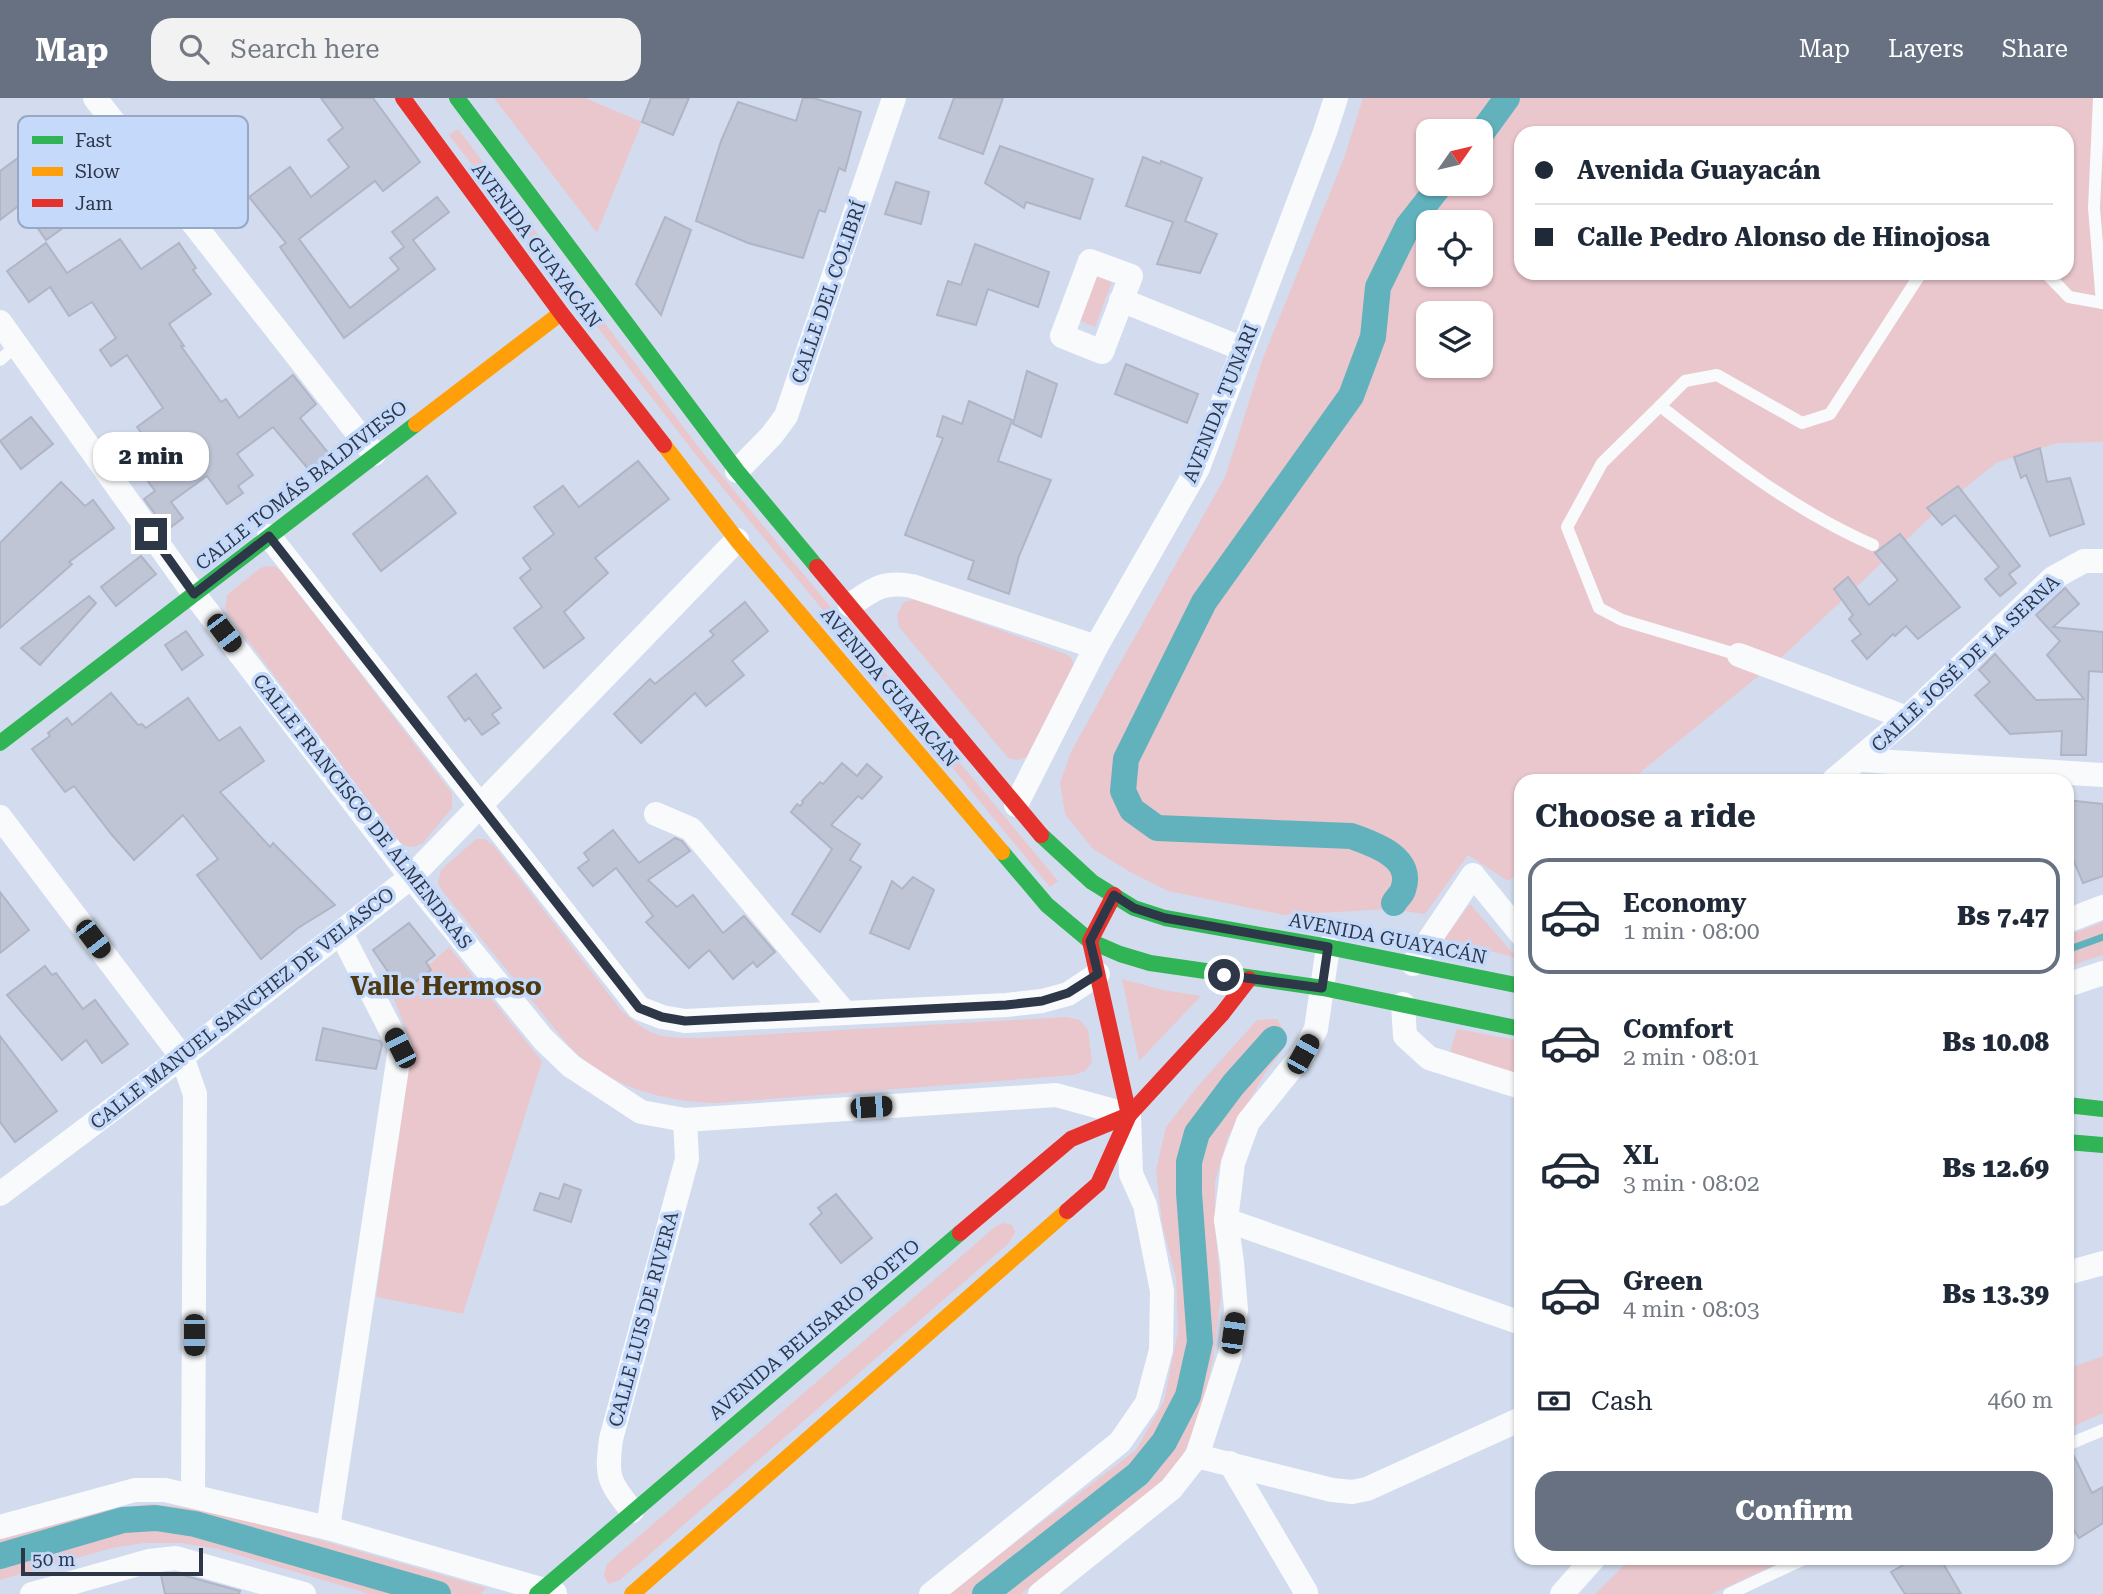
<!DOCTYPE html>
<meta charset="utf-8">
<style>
:root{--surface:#fff;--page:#f2f2f3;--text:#1f2937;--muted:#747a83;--line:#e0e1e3;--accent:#677182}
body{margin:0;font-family:"Roboto Serif",serif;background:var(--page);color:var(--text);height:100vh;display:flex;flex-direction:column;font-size:26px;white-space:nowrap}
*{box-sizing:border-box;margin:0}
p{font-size:23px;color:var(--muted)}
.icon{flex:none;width:38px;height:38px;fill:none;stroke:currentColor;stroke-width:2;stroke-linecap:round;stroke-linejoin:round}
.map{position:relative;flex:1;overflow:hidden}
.panel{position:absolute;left:1514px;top:676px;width:560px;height:791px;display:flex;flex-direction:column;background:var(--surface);border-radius:21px;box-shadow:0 2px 5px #0004}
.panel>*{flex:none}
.banner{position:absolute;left:1514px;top:28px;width:560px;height:154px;border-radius:21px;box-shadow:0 2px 5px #0004;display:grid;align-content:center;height:154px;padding:0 21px;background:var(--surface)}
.needle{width:46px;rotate:56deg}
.tools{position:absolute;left:1416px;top:21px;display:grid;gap:14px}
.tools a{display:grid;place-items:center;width:77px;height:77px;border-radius:14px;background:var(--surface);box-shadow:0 2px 5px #0004;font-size:35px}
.scale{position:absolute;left:21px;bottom:18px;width:182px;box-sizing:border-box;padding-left:7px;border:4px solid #2d3748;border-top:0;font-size:19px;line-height:24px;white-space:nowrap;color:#2d3748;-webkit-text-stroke:5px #c5d9fb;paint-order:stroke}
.end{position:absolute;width:32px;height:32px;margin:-16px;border:9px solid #2d3748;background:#fff;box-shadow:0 0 0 4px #fff}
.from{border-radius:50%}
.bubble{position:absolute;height:49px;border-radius:21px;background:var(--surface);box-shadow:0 2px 5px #0004;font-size:23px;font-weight:800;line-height:49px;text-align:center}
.car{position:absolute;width:21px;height:42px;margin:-21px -10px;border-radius:9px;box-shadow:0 0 5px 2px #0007;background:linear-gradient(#222 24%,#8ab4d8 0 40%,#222 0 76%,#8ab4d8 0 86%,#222 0)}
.banner b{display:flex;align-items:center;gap:24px;height:66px;font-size:26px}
.banner b+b{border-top:2px solid var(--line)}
.banner i{width:18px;height:18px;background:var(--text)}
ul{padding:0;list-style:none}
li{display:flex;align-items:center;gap:21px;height:116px;margin:0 14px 10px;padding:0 7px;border:4px solid transparent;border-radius:21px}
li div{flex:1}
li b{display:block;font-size:26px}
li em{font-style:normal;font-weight:800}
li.selected{border-color:var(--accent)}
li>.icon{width:63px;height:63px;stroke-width:1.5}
h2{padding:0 21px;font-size:32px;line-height:84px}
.pay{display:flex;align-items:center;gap:18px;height:77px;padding:0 21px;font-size:26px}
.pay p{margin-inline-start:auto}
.button{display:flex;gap:14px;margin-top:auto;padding:14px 21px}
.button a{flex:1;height:80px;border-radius:21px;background:var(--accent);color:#fff;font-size:28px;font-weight:800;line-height:80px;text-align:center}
header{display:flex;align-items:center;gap:42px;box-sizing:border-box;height:98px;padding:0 35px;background:var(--accent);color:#fff}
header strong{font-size:33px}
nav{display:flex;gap:38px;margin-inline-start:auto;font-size:24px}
.search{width:490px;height:63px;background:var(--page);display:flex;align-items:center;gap:18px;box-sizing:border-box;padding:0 24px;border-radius:21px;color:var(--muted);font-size:26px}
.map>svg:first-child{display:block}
</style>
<header>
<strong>Map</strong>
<div class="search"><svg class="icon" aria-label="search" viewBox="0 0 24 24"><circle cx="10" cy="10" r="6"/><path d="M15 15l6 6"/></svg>Search here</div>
<nav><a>Map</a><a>Layers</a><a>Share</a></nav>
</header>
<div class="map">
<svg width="2103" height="1496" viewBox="0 0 2103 1496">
<rect width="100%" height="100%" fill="#d2dcee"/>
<g fill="#eac7cd" fill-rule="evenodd">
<polygon points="494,0 585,0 642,24 597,135"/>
<path d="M1363,0h740v344l-46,1 -61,20 -57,46 -156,147 -152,124h-110v91l-13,10 -40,-26 -43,59 -37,-5 -104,6 -116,-24 -38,-19 -37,-23 -28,-35 -5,-31 11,-31 44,-80 110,-195 38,-119 81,-200zM1428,33h52v53h-52zM1521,35h546v140h-546zM1428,124h52v53h-52zM1428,215h52v53h-52z"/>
<polygon points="458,31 703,355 1058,783 1050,789 703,366 449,37"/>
<polygon points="1095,177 1112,184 1095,229 1078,222"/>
<polygon points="268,468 276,469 282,474 452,695 452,710 423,745 415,749 405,748 397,741 228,516 225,509 227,497 260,470"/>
<polygon points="915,501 1066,556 1072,561 1074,569 1027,659 1018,662 1008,660 899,529 897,516 904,504"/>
<path d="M476,741h9l9,7 127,164c30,28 41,28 80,28l365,-21 14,3 8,10 4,32 -7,9 -11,4 -356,28c-55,-1 -111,-16 -150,-58 -15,-18 -29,-36 -44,-54 -27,-33 -54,-66 -81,-99l-5,-9 3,-13z"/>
<polygon points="1470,806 1517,860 1444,841"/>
<polygon points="2103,824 2103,857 2067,869 2067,838"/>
<polygon points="449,849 542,963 463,1216 376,1199 411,944 393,899"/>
<polygon points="1122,881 1163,892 1201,898 1139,963"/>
<polygon points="1277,921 1285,934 1282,953 1264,977 1228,1039 1215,1083 1215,1125 1221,1197 1213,1261 1201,1316 1182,1359 1154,1393 1021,1496 948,1496 1136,1352 1164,1303 1178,1233 1176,1180 1162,1125 1156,1072 1166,1029 1198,988 1257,922"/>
<polygon points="1457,931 1521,943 1521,979 1450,954"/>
<polygon points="1004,1125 1012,1127 1015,1134 1009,1145 620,1482 608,1486 604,1477 607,1466 996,1128"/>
<polygon points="2103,1258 2103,1315 2067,1331 2067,1271"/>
<polygon points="151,1406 206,1412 306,1438 487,1490 480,1496 370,1496 218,1451 180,1445 144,1445 112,1450 0,1482 0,1441 108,1412"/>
<polygon points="1631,1460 1790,1460 1712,1496 1595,1496"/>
</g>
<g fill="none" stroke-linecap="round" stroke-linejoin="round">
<polyline stroke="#61b2bd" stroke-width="7" points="2067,852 2103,839"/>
<g stroke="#61b2bd" stroke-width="26">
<polyline points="1480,37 1507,0"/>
<path d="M1394,805c2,-4 8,-9 9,-13 12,-33 -30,-46 -52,-54l-194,-8 -25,-18 -9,-19 3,-32 78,-157 147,-206 22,-59 5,-50 30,-61 33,-42"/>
<polyline points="0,1458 123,1422 156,1420 195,1426 438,1496"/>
<polyline points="985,1496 1138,1376 1164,1344 1188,1298 1200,1244 1189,1095 1189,1064 1197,1035 1233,987 1274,941"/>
</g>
</g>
<g fill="#c0c5d6" stroke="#b0b5c6" stroke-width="2">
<polygon points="321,0 373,0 420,64 383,93 375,83 299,141 350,210 399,171 390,160 404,149 392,134 437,99 449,114 413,142 435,171 344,240 280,149 286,145 249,99 290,69 311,99 349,69 328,42 343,30"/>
<polygon points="651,0 689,0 673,37 642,24"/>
<polygon points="803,0 813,0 861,14 845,73 839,70 825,114 819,112 803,160 748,145 696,123 721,43 738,4 796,23"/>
<polygon points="954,0 1003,0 983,56 939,40"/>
<polygon points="1000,48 1093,81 1080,121 1026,104 1024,110 985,85"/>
<polygon points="29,52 41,69 27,79 63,130 46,142 21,106 0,122 0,73"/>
<polygon points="1143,59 1160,66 1161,63 1202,80 1185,123 1217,136 1200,175 1157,166 1173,124 1126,108"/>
<polygon points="896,84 929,94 921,126 885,116"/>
<polygon points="665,119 691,132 661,217 636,186"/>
<polygon points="120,141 141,171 179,145 196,170 193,172 211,196 169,226 184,248 181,248 221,304 226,301 239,320 293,277 316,306 300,320 330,357 310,373 273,329 237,356 253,377 238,388 243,395 227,406 207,378 171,404 183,420 167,432 144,401 155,393 137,368 156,355 137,329 163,310 127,257 111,268 100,252 116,240 92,204 69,218 50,189 29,204 7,173 46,145 67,175"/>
<polygon points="975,146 1049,174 1038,209 988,191 976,227 937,217 948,183 961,187"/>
<polygon points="1126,266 1198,296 1187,325 1115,296"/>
<polygon points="1027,273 1057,286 1041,339 1013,326"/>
<polygon points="969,303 1012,322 998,363 1051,382 1019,458 1009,496 968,481 974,463 905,437 943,340 937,338 943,318 962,326"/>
<polygon points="31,319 53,346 21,371 0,343"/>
<polygon points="2040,350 2047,384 2070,380 2084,426 2050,438 2026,377 2021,380 2014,359"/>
<polygon points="638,363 669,401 595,460 608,475 564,514 584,540 544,570 514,530 542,509 520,480 531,471 523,460 554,436 534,409 563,388 579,409"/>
<polygon points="427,378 456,415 381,473 353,436"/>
<polygon points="61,384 85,408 93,402 114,430 69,464 72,466 0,530 0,445"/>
<polygon points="1958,388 2020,468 2009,476 2016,485 2000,498 1985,481 1999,469 1955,417 1942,427 1927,410"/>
<polygon points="1900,436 1960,509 1918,541 1906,528 1895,538 1893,536 1867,561 1852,543 1861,536 1849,521 1853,517 1834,491 1848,479 1869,507 1898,482 1875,455"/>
<polygon points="141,458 156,476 116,508 101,489"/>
<polygon points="2065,490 2079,506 2053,529 2103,534 2103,574 2089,573 2086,657 2061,657 2062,633 2010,636 1975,597 1990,584 1979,572 1995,556 2036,602 2084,601 2047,557 2060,543 2036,517"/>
<polygon points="89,498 96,505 40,567 21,550"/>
<polygon points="745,504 768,533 732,563 744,577 706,608 695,595 641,645 614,616 650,581 655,586 714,537 710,533"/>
<polygon points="186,533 203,557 182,572 165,547"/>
<polygon points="476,576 501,610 492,616 499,625 482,637 469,620 465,623 448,599"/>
<polygon points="111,595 138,627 142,626 146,630 188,600 219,643 240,629 264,663 220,694 270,749 273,745 335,807 298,830 261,861 197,777 218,761 183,717 134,762 112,737 74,688 65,694 32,651 50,638 48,635 67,620 72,627"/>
<polygon points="842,665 857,678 867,666 882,679 862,701 858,698 831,727 860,746 850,762 861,769 820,834 792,816 832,751 791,714 797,706 800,708 803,705 802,703 820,684 823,686"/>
<polygon points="2067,702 2103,706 2103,778 2083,785 2067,747"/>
<polygon points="613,732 639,765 675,740 682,743 690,753 648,782 677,809 693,797 723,835 744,818 775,854 757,869 753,864 733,881 709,852 689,870 646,824 653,818 616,770 593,788 578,770 589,762 584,755"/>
<polygon points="913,779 934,792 909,851 870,835 892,783 902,791"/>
<polygon points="0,794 29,832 0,855"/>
<polygon points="409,825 435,857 426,864 431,872 402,894 373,852"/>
<polygon points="45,868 52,877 56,875 83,911 95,902 128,946 102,965 86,942 62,962 7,897"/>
<polygon points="323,930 380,943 382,947 376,971 316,962"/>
<polygon points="0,938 57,1013 15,1044 0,1024"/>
<polygon points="564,1086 581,1092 571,1124 534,1112 540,1095 559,1101"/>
<polygon points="836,1096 872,1140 841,1165 810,1126 822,1115 818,1110"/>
<polygon points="2072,1354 2092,1395 2103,1389 2103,1425 2079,1440 2074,1432 2067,1436 2067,1356"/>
<polygon points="1915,1460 1940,1460 1961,1496 1905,1496 1891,1474"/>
<polygon points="175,1475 240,1493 239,1496 165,1496 161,1477"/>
</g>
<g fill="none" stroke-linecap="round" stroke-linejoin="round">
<g stroke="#f8fafc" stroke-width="12">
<polyline points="2099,0 2094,110 2102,205"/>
<polyline points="2046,175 2069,199 2103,205"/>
<polyline points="0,262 16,248"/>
<polyline points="1660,308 1685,283 1717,277 1802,325 1830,316 1921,175"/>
<path d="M1739,557l-117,-35 -23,-12 -32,-81 35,-64 58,-57c67,52 135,105 213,139"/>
<polyline points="2067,1347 2103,1332"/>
<polyline points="1729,1496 1806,1460"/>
</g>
<g stroke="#f8fafc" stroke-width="24">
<polyline points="95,0 374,356"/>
<polygon points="1090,163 1131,178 1102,254 1062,238"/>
<polyline points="1121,202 1243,251"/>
<polyline points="0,224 194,496 411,779 543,941 571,968 641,1014 685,1022 1056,997 1129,1017 1131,1076 1145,1107 1162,1193 1161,1252 1147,1305 1120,1344 931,1496"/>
<polyline points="737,373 772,337 786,318 894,0"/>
<polyline points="269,438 639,910 662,919 685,923 1006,907 1042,903 1068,896 1098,876"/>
<path d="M850,507c24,-16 32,-24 62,-19l184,61"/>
<polyline points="1739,557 1907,620"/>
<polyline points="1860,662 2103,677"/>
<polyline points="1834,682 1907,620 2053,480 2084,463 2103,463"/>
<polyline points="1016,707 1096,549 1198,370 1325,34 1336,0"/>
<polyline points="656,716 691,731 845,915"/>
<polyline points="0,719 182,959 195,996 193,1397"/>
<polyline points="2067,823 2103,809"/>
<polyline points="1413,866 1473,777 1521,836"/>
<polyline points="2067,887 2103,875"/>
<polyline points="1403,906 1405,938 1429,960 1521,989"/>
<polyline points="0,1096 182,959 411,779 737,442"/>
<polyline points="1226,1122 1521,1225"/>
<polyline points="2067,1175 2103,1165"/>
<polyline points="1197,1358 1332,1392 1352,1394 1367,1391 1521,1321"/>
<polyline points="1230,1365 1306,1494"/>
<path d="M632,1413c-24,-31 -26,-33 -21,-72l76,-280 -2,-39"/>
<polyline points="0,1429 135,1392 165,1392 328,1430 555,1495"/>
<polyline points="328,1430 400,950 341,835"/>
<polyline points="32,1496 149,1463 176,1460 304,1496"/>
<polyline points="1040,1496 1171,1391 1197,1358 1230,1257 1236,1212 1232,1164 1226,1122 1233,1065 1248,1024 1303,956 1316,931 1328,849"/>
<polyline points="1562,1496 1594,1460"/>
</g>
<g stroke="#30b455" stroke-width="16">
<polyline points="457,0 737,373 817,469"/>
<polyline points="0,645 416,326"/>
<polyline points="1041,737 1092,784 1134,810 1165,820 1328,849 1521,888"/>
<polyline points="1002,754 1047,807 1090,843 1120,856 1150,865 1323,890 1521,931"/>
<polyline points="2067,1007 2103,1011"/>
<polyline points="2067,1044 2103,1047"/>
<polyline points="537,1496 960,1135"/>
</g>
<g stroke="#ff9f0a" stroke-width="16">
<polyline points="416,326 561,215"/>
<polyline points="664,347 737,442 1002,754"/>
<polyline points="632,1496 1067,1113"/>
</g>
<g stroke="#e5322d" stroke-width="16">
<polyline points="403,0 561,215 664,347"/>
<polyline points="817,469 1041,737"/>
<polyline points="1114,797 1090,843 1129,1017"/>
<polyline points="1067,1113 1098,1086 1129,1017 1222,916 1249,881"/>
<polyline points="960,1135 1071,1041 1129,1017"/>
</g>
</g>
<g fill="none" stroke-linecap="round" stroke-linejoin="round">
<polyline stroke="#2d3748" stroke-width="9" points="151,436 194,496 269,438 639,910 662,919 685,923 1006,907 1042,903 1068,895 1098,876 1090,843 1114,797 1134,810 1165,820 1328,849 1322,890 1224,877"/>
</g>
<g text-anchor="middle" stroke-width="7" stroke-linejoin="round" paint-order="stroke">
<g font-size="19" fill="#2d3748" stroke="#c5d9fb">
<text transform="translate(537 147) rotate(53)" y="7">AVENIDA GUAYACÁN</text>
<text transform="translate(828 194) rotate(-71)" y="7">CALLE DEL COLIBRÍ</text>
<text transform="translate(1220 305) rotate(-68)" y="7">AVENIDA TUNARI</text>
<text transform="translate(301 387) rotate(-38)" y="7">CALLE TOMÁS BALDIVIESO</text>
<text transform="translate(1965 565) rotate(-43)" y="7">CALLE JOSÉ DE LA SERNA</text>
<text transform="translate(890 589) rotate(50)" y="7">AVENIDA GUAYACÁN</text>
<text transform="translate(363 713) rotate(52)" y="7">CALLE FRANCISCO DE ALMENDRAS</text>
<text transform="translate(1388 840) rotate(11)" y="7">AVENIDA GUAYACÁN</text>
<text transform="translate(242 910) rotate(-38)" y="7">CALLE MANUEL SANCHEZ DE VELASCO</text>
<text transform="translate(643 1221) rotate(-75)" y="7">CALLE LUIS DE RIVERA</text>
<text transform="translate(814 1231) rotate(-40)" y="7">AVENIDA BELISARIO BOETO</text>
</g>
<g font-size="26" font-weight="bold" fill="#4d3a13" stroke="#c5d9fb">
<text x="446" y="897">Valle Hermoso</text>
</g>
</g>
<rect x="18" y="18" width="230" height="112" rx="10" fill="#c5d9fb" stroke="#97a8c5" stroke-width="2"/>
<rect x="32" y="38" width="31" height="8" fill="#30b455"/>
<rect x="32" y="69" width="31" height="9" fill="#ff9f0a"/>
<rect x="32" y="101" width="31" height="8" fill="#e5322d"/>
<g font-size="19" fill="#2d3748">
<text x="75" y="49">Fast</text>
<text x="75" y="80">Slow</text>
<text x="75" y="112">Jam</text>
</g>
</svg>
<div class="tools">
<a><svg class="needle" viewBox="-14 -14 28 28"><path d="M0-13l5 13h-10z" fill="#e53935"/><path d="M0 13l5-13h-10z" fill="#747a83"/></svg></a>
<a><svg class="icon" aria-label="locate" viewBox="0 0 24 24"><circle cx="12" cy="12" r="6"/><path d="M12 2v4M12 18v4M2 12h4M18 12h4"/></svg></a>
<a><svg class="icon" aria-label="layers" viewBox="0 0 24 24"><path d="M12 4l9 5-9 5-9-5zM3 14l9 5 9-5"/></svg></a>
</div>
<div class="scale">50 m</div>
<i class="end from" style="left:1224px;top:877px"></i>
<i class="end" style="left:151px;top:436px"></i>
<div class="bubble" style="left:93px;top:334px;width:116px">2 min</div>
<i class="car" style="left:224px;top:535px;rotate:143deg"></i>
<i class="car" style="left:93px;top:841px;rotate:143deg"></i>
<i class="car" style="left:400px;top:950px;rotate:333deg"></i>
<i class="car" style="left:1303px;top:956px;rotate:29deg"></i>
<i class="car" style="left:871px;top:1009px;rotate:86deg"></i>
<i class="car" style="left:1233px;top:1235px;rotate:8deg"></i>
<i class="car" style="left:194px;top:1237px;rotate:180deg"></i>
<div class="banner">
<b><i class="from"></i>Avenida Guayacán</b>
<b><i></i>Calle Pedro Alonso de Hinojosa</b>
</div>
<section class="panel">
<h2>Choose a ride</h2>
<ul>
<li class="selected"><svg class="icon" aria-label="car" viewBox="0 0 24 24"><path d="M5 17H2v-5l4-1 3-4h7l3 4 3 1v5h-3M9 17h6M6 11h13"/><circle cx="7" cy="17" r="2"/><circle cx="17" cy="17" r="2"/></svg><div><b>Economy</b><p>1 min · 08:00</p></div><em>Bs 7.47</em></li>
<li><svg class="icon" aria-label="car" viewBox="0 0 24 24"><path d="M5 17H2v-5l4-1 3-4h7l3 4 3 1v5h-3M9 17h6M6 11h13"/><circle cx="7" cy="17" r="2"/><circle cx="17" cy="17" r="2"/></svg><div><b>Comfort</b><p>2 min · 08:01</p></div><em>Bs 10.08</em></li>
<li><svg class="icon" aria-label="car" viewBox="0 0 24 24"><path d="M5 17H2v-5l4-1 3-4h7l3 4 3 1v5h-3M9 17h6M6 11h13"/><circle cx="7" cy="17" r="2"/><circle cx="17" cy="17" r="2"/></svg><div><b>XL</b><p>3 min · 08:02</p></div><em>Bs 12.69</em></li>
<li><svg class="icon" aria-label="car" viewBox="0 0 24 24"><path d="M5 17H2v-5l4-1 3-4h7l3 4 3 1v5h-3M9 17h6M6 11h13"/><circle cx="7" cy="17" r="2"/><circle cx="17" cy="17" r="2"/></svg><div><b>Green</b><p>4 min · 08:03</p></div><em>Bs 13.39</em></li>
</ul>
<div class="pay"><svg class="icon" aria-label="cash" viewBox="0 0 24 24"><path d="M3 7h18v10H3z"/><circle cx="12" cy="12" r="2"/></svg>Cash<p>460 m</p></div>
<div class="button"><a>Confirm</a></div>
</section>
</div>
